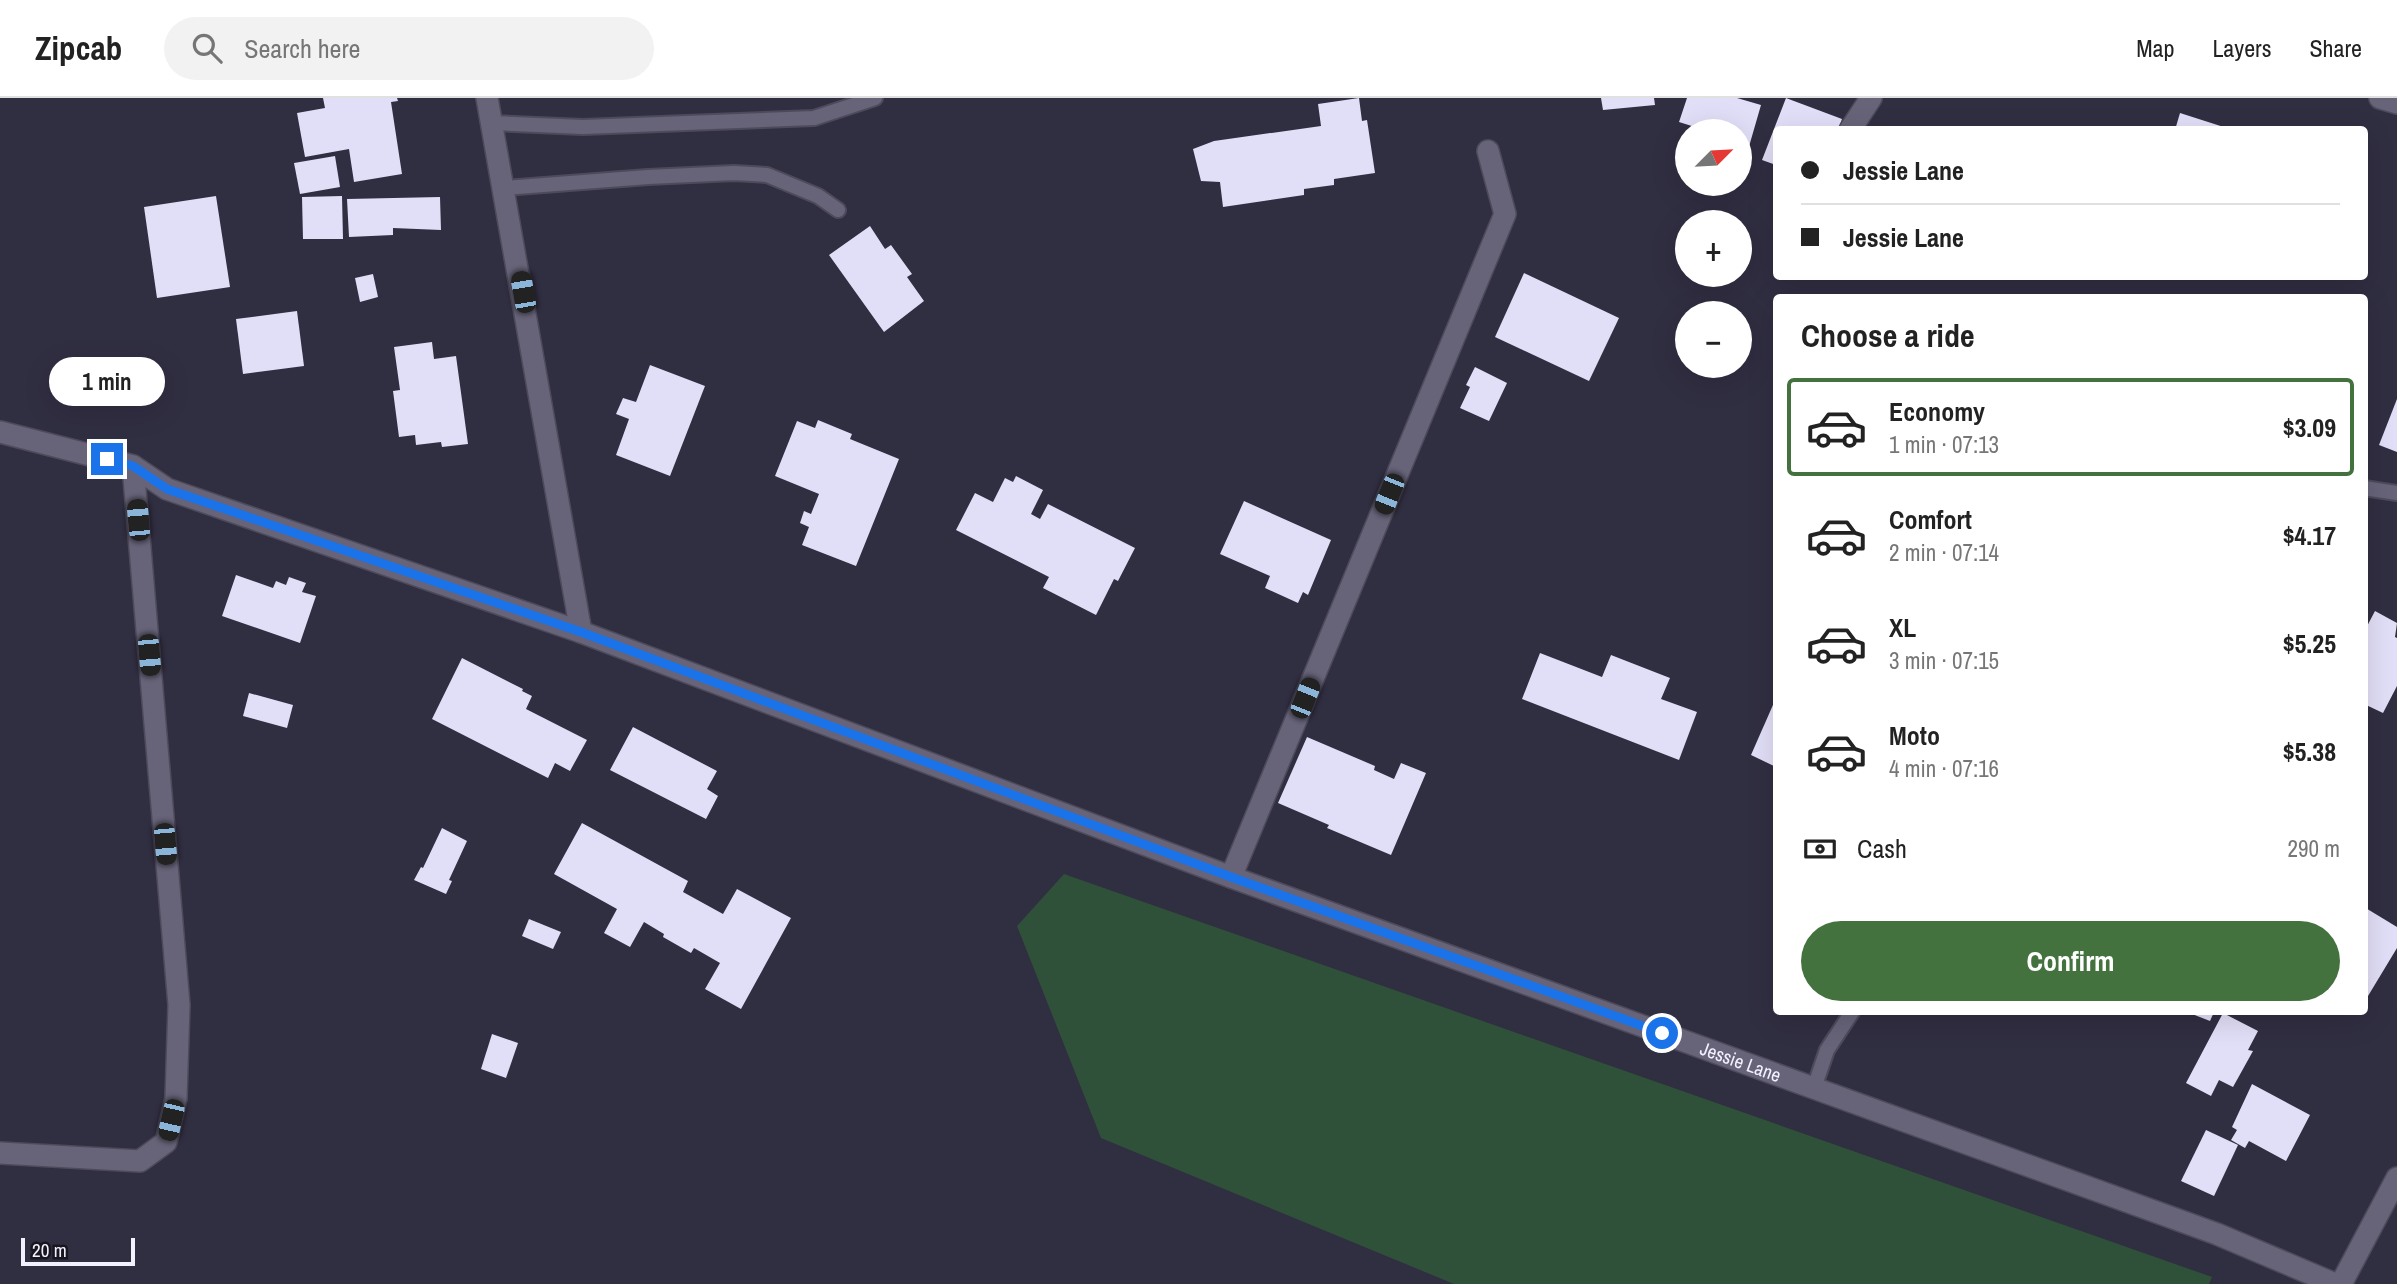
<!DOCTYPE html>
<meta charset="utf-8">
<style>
:root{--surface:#fff;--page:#f2f2f2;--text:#222;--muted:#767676;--line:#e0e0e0;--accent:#43723f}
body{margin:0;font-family:"Archivo Narrow",sans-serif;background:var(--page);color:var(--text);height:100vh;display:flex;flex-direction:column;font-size:26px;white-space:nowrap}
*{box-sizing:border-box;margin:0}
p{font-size:23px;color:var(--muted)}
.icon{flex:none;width:38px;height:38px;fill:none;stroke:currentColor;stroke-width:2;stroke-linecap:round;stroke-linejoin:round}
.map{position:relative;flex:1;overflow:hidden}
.side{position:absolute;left:1773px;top:196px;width:595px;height:721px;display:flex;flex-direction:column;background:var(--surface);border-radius:7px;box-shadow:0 7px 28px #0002}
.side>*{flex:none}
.hud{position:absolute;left:1773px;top:28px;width:595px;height:154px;border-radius:7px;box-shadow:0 7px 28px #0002;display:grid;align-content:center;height:154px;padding:0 28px;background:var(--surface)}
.needle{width:46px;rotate:66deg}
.buttons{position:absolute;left:1675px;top:21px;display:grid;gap:14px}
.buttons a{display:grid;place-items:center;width:77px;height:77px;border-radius:50%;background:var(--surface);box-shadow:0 7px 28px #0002;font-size:35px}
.scale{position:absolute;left:21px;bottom:18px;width:114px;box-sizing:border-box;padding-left:7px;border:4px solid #f2f1fe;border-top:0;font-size:19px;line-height:24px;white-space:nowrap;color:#f2f1fe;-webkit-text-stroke:5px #181720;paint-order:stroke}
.end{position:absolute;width:32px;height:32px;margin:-16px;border:9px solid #1a73e8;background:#fff;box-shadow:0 0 0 4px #fff}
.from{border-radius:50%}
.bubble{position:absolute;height:49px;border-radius:24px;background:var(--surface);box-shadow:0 7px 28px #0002;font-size:23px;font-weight:800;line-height:49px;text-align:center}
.car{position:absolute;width:21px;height:42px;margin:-21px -10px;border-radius:9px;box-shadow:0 0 5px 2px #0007;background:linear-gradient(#222 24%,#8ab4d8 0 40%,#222 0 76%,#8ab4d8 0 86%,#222 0)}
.hud b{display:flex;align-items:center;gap:24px;height:66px;font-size:26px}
.hud b+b{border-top:2px solid var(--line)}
.hud i{width:18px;height:18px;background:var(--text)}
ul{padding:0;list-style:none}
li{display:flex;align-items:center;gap:21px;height:98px;margin:0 14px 10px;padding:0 14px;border:4px solid transparent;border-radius:7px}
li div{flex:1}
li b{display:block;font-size:26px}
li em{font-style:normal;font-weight:800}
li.selected{border-color:var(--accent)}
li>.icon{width:63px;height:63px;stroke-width:1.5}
h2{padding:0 28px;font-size:32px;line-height:84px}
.pay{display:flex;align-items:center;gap:18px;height:77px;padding:0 28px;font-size:26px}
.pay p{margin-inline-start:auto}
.action{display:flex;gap:14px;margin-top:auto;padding:14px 28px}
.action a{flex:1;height:80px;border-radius:42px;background:var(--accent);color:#fff;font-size:28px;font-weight:800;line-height:80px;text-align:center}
header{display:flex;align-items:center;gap:42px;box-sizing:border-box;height:98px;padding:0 35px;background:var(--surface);border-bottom:2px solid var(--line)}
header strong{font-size:33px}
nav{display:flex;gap:38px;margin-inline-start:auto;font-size:24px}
.search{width:490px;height:63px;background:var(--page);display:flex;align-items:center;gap:18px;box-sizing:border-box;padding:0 24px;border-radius:38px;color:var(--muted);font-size:26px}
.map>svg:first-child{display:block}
</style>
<header>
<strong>Zipcab</strong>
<div class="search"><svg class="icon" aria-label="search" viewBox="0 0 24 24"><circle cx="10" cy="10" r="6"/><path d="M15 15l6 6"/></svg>Search here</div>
<nav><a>Map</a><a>Layers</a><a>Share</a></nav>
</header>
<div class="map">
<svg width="2397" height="1186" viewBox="0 0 2397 1186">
<rect width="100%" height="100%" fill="#302e41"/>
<polygon fill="#305139" points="1064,776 2212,1179 2209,1186 1454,1186 1101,1040 1017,828"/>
<g fill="#e1def7">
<polygon points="323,0 397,0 398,3 391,4 402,76 354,84 349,51 305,59 297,15 325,10"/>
<polygon points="1359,0 1362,23 1367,22 1375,75 1334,81 1334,87 1304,91 1304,97 1223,109 1220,84 1201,83 1193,51 1214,43 1321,28 1318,6"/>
<polygon points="1601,0 1654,0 1655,7 1603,12"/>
<polygon points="1687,0 1737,0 1761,7 1748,52 1740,50 1740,33 1694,33 1695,29 1679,24"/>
<polygon points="1786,0 1842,21 1838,32 1776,32 1776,67 1762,62"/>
<polygon points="2180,15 2230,31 2230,32 2175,32"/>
<polygon points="335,58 340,89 300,96 294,65"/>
<polygon points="216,98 230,189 157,200 144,109"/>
<polygon points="342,98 343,141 303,141 302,99"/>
<polygon points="440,99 441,132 393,130 393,137 349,139 347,101"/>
<polygon points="870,128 885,151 891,147 912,176 907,179 924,203 884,234 829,157"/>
<polygon points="1524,175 1619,220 1589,283 1495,239"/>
<polygon points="373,176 378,199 360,204 355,180"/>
<polygon points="297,213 304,268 243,276 236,221"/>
<polygon points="432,244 434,261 456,258 468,346 442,349 441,344 416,347 415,337 399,339 393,293 400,292 394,249"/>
<polygon points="650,267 705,288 670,378 616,357 629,321 616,316 623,300 636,304"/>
<polygon points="1475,269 1507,285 1489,323 1460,310 1470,289 1466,287"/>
<polygon points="2397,301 2397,354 2379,347"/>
<polygon points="818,322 852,336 850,341 899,361 856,468 802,447 809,429 800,425 804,413 811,416 819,396 775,378 797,323 815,330"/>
<polygon points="1016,378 1043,392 1031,416 1040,421 1048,406 1135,450 1118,483 1114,481 1096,517 1043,490 1049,479 956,432 975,395 993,404 1005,380 1013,384"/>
<polygon points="1244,403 1331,442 1308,497 1303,494 1298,505 1265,490 1270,478 1220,456"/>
<polygon points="236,477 273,490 276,483 286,487 289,479 306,485 302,494 316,498 300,545 222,518"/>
<polygon points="2375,513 2397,525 2395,539 2397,540 2397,588 2383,615 2364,606 2364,534"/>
<polygon points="1540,555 1602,579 1611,557 1670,580 1661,601 1697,614 1679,662 1522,601"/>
<polygon points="462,560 523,591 522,593 532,598 526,611 587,642 570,673 555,665 548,680 432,621"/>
<polygon points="249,595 293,607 287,630 243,618"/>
<polygon points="1776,600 1776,669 1751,657"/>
<polygon points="633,629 717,673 707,691 718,698 706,721 610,672"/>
<polygon points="1307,639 1375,668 1374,672 1394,681 1401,665 1426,675 1391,757 1327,730 1329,727 1278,705"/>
<polygon points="582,725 688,783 683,794 723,816 737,791 791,820 741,911 705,891 720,865 694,850 691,855 663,839 664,836 644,824 630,849 604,835 617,811 554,776"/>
<polygon points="442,730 467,743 449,782 452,783 446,796 414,782 421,769 423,770"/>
<polygon points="2364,809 2397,829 2397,850 2368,898 2364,896"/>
<polygon points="529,821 561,834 553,851 522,838"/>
<polygon points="2187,914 2214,914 2210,923"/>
<polygon points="2223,915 2258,933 2248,952 2253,953 2233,989 2219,982 2211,998 2186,985"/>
<polygon points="492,936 518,945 506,980 481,971"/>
<polygon points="2252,986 2310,1017 2286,1063 2249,1043 2245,1050 2231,1042 2237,1032 2232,1029"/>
<polygon points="2206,1032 2238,1047 2214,1098 2181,1083"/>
</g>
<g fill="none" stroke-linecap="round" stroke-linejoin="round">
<g stroke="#4d4b5b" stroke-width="18">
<g id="lane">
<polyline points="493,25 583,29 814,20 875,0"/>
<polyline points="505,90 648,79 734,75 767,77 818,98 838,112"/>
<polyline points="2364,390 2397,395"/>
<polyline points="1814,990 1827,952 1852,914"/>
</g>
</g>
<g stroke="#4d4b5b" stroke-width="24">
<g id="street">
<polyline points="487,0 581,534"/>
<polyline points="2380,0 2397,5"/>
<polyline points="1850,32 1871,0"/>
<path id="s1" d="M0,334l133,34 34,23 414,143 650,245 986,357 118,50"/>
<polyline points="1231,779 1505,116 1488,53"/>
<polyline points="0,1055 140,1063 166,1044 176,1000 179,907 133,368"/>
</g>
</g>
<g stroke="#4d4b5b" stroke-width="24">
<polyline id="secondary" points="2341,1186 2397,1080"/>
</g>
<use href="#lane" stroke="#67647a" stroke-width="14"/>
<use href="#street" stroke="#67647a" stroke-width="21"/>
<use href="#secondary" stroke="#67647a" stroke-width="21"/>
</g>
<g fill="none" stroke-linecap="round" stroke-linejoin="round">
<polyline stroke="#1a73e8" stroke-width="9" points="107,361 133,368 167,391 581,534 1231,779 1662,935"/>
</g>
<g text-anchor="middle" stroke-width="7" stroke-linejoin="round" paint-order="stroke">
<g font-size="19" fill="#f2f1fe" stroke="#181720">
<text dy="7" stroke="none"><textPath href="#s1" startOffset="1853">Jessie Lane</textPath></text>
</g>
</g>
</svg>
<div class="buttons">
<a><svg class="needle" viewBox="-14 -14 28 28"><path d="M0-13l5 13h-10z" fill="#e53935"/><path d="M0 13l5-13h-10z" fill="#767676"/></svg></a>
<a>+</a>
<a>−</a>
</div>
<div class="scale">20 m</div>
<i class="end from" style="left:1662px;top:935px"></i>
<i class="end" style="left:107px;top:361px"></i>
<div class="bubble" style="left:49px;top:259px;width:116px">1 min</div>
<i class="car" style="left:523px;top:194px;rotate:350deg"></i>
<i class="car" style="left:1389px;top:396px;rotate:202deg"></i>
<i class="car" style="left:138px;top:422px;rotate:355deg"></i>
<i class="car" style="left:149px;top:557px;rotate:175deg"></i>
<i class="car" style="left:1305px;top:600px;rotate:22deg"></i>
<i class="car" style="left:165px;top:746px;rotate:175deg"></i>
<i class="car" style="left:171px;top:1022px;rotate:193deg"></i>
<div class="hud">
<b><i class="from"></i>Jessie Lane</b>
<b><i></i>Jessie Lane</b>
</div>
<section class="side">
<h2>Choose a ride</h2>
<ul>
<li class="selected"><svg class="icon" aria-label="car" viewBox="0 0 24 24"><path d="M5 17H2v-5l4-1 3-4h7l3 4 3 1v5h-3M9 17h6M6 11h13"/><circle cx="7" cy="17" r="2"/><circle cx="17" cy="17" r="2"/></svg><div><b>Economy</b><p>1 min · 07:13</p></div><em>$3.09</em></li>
<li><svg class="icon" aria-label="car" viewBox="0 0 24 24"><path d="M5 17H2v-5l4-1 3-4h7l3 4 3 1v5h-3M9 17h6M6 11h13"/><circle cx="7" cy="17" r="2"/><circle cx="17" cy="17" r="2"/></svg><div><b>Comfort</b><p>2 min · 07:14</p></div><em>$4.17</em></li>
<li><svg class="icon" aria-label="car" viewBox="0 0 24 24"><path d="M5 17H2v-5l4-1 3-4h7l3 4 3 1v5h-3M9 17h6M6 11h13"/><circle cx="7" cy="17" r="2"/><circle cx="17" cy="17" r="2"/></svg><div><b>XL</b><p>3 min · 07:15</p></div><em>$5.25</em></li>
<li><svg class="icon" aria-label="car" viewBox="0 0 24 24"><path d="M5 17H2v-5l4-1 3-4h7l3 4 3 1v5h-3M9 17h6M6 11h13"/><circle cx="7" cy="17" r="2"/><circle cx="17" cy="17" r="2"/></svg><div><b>Moto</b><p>4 min · 07:16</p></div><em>$5.38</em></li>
</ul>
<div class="pay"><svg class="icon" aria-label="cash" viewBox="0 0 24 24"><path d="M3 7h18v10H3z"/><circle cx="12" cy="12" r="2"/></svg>Cash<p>290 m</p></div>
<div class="action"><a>Confirm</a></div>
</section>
</div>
